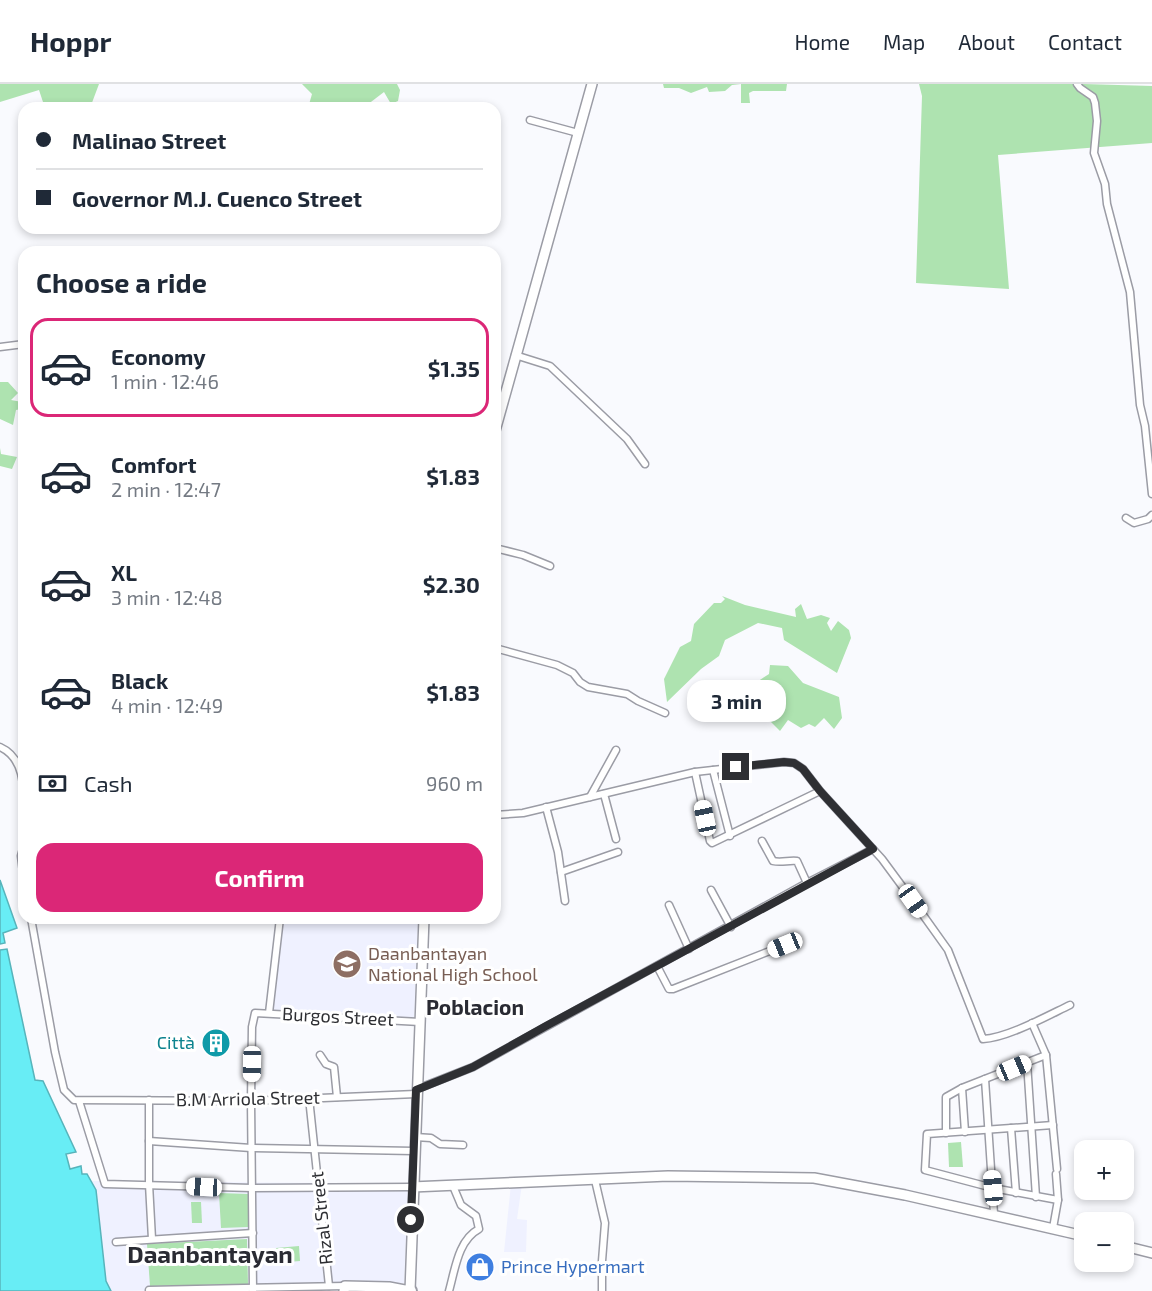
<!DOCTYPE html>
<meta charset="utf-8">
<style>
:root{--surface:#fff;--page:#f6f6f7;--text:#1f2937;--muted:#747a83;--line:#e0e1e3;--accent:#db2777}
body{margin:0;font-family:"Exo 2",sans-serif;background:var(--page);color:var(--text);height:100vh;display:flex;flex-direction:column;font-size:22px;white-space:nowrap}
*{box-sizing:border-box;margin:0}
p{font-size:20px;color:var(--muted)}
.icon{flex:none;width:33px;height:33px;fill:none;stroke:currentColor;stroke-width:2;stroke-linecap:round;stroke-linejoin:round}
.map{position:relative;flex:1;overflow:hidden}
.drawer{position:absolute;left:18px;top:162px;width:483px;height:678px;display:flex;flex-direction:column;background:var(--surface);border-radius:18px;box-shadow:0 3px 9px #0003}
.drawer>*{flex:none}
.guide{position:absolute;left:18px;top:18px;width:483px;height:132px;border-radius:18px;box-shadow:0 3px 9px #0003;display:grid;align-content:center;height:132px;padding:0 18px;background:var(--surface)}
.tools{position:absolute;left:1074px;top:1056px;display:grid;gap:12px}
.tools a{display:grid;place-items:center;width:60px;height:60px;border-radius:12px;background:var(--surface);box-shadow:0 3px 9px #0003;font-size:30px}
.end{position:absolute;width:27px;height:27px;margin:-14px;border:8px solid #2e2f33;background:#fff;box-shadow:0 0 0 3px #fff}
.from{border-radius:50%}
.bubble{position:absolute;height:42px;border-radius:18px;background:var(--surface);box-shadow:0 3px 9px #0003;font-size:20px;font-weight:700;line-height:42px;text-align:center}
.car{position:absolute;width:18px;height:36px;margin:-18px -9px;border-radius:8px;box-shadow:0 0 4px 2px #0007;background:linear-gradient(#fff 24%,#345 0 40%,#fff 0 76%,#345 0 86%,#fff 0)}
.guide b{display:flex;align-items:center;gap:21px;height:57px;font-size:22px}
.guide b+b{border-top:2px solid var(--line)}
.guide i{width:15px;height:15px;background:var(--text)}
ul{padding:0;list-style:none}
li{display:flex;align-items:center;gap:18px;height:99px;margin:0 12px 9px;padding:0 6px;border:3px solid transparent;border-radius:18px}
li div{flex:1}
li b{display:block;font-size:22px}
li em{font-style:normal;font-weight:700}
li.current{border-color:var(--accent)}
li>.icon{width:54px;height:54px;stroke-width:1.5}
h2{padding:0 18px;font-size:27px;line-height:72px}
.pay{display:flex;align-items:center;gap:15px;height:66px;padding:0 18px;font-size:22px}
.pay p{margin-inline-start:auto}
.action{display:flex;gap:12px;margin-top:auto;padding:12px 18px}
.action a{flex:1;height:69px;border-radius:18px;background:var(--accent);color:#fff;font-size:24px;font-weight:700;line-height:69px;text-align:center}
header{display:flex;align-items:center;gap:36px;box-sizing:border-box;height:84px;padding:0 30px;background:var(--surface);border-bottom:2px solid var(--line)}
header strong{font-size:28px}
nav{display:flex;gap:33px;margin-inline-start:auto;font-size:21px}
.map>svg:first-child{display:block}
</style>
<header>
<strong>Hoppr</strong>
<nav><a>Home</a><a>Map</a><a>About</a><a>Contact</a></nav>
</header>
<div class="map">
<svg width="1152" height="1207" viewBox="0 0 1152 1207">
<rect width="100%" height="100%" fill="#f9fafe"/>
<g fill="#eff1ff">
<polygon points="283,834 418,834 414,937 273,927"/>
<polygon points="90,1095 91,1097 326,1099 326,1106 408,1104 404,1199 332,1198 331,1192 331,1204 111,1207 96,1187"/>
<polygon points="511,1100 522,1100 517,1135 527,1136 526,1168 504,1168"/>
</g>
<g fill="#aee3b0">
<polygon points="0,0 99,0 90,24 45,24 39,6 0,18"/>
<polygon points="302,0 397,0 400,6 398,17 391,20 384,8 363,24 308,24 312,10"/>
<polygon points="663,0 787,0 786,7 753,7 749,9 750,19 741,19 741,0 732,1 725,7 709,8 707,3 691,9 679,4 664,4"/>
<polygon points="919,0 1084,0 1152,2 1152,59 998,71 1009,205 916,199 922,12"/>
<polygon points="0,298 8,298 18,309 11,316 22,318 21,325 16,326 13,341 0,335"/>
<polygon points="0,364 1,370 17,373 12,385 0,382"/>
<polygon points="722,512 745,521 796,533 795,525 801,520 807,535 821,531 830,534 827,539 831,547 838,537 849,546 851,554 837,589 784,556 782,544 758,539 725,556 719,572 701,585 667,618 664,595 680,563 691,557 694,540 714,519 721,519 725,515"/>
<polygon points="770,581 788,582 803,599 839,613 842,634 834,645 824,634 815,643 809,640 801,644 788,636 780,647 762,629 774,618 760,619 752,629 746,630 738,624 743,614 740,609 769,590"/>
<polygon points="961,1058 963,1083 949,1083 948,1059"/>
<polygon points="219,1109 248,1110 248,1143 221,1144"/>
<polygon points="191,1118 201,1118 202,1139 192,1139"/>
<polygon points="247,1155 248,1200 150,1202 147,1160"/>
<polygon points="299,1162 300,1177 277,1179 276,1164"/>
</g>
<g fill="#68edf5" stroke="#57b4bb" stroke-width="1.5">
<polygon points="0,796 17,844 3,849 5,859 0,860"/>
<polygon points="7,865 35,996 43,997 76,1068 66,1070 70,1085 81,1082 82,1090 87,1090 96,1106 106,1197 111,1207 0,1207 0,866"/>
</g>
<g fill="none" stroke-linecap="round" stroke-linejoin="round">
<g stroke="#9b9ca5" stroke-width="9">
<g id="street">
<polyline points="1077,0 1080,4 1093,13 1095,19 1097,37 1094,69 1105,100 1107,120 1130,208 1140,321 1145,342 1152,410"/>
<polyline points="530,36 578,49"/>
<polyline points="0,263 24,260"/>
<polyline points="515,271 550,282 627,355 645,380"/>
<polyline points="1126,434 1134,439 1148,435 1152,431"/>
<polyline points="495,464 523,471 550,482"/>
<polyline points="495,564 557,581 573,589 580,598 588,603 627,610 638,617 665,629"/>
<path d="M0,663c29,13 23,51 24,77"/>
<polyline points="713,686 730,752"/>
<polyline points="695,688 710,757 712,759 820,707"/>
<polyline points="604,710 616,755"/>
<polyline points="590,713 616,666"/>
<polyline points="546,723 558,768 565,817"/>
<path d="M495,731l28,-2 172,-41 89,-10 10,1 9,6 17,22 62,68 31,42 35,49 35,89c24,-1 64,-23 87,-34"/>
<path d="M762,757l11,20c8,2 16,-1 24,0l10,22"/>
<polyline points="24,761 21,772 24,797"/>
<polyline points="561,788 618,768"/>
<polyline points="711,806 731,843"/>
<polyline points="669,821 689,865"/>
<polyline points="31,834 55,968 64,1006 74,1016 251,1017 416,1010"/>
<polyline points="657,882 669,905 673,905 785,861"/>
<polyline points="269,929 280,834"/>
<polyline points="1032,939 1046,971 1057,1085"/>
<polyline points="320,971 326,980 334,983 337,1013"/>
<polyline points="1027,978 1036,1113"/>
<polyline points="985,995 994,1130"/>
<polyline points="962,1004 965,1048"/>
<polyline points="417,1005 473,983 807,799 873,765"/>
<polyline points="309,1014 329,1202"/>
<polyline points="149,1016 149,1100 152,1155"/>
<polyline points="79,1017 105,1100 252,1104 412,1103"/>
<polyline points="1053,1041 927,1050 925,1086 993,1104 1058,1116"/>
<polyline points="1011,1044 1016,1109"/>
<polyline points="946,1049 946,1013 962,1004 1046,971"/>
<polyline points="415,1053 431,1054 440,1060 463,1061"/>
<polyline points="149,1057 251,1064 414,1067"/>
<polyline points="595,1096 605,1139 602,1177 602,1207"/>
<polyline points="1053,1144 1058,1116 1056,1090"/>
<polyline points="116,1158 253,1149"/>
<polyline points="149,1206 345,1202"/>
<polyline points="253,1207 251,1017 252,943 255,929 420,938"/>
<path d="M449,1207c6,-21 9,-51 30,-62l-3,-13 -15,-11 -8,-19"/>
</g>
</g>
<g stroke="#9b9ca5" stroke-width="12">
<g id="secondary">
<polyline points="495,347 592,0"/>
<polyline points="412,1103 668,1092 814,1094 905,1111 1084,1152"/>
<polyline points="1124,1162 1152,1169"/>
<polyline points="344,1207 345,1202 389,1203 410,1207 424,834"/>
</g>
</g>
<g stroke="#9b9ca5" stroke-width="14">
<polyline id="primary" points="410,1207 411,1207"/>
</g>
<use href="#street" stroke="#fff" stroke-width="6"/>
<use href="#secondary" stroke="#fff" stroke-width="9"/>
<use href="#primary" stroke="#fff" stroke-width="10"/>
</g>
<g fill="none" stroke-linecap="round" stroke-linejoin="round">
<polyline stroke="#2e2f33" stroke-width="8" points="411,1136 416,1006 473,983 546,942 873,765 820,707 803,685 794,679 784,678 736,683"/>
</g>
<defs>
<g id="school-disc" transform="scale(1.5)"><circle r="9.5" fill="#8d6e63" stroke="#fff"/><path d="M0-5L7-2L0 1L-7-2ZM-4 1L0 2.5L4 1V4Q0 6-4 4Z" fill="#fff"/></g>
<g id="building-disc" transform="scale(1.5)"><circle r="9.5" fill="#0f9aa8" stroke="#fff"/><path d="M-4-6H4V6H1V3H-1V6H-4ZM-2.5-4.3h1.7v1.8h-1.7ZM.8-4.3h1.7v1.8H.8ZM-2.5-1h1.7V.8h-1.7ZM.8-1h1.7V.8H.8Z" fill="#fff"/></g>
<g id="shop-disc" transform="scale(1.5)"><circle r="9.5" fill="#3f7fe0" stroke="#fff"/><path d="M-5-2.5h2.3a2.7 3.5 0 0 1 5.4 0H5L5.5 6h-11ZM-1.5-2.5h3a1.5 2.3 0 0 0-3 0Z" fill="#fff"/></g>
</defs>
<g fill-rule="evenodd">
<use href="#school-disc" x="347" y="880"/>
<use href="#building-disc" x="216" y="959"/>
<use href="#shop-disc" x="480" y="1183"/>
</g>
<g text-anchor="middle" stroke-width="6" stroke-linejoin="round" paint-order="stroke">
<g font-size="18" fill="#785e54" stroke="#fff" text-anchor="start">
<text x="368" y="876">Daanbantayan<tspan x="368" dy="21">National High School</tspan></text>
</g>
<g font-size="18" fill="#2e2f33" stroke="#fff">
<text transform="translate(338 933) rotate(3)" y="6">Burgos Street</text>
<text transform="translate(248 1015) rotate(-1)" y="6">B.M Arriola Street</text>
<text transform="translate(322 1134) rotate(-96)" y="6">Rizal Street</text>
</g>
<g font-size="18" fill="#0d838f" stroke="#fff" text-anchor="end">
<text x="195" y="965">Città</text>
</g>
<g font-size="18" fill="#366cbe" stroke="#fff" text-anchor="start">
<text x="501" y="1189">Prince Hypermart</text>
</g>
<g font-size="21" font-weight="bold" fill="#2a2b33" stroke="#fff">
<text x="475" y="931">Poblacion</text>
</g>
<g font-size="24" font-weight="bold" fill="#2a2b33" stroke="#fff">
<text x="210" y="1179">Daanbantayan</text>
</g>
</g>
</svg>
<div class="tools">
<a>+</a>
<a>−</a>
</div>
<i class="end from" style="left:411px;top:1136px"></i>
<i class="end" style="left:736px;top:683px"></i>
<div class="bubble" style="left:687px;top:596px;width:99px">3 min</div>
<i class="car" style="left:705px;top:734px;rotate:348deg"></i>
<i class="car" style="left:913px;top:817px;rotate:145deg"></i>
<i class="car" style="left:785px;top:861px;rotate:248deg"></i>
<i class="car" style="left:252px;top:980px;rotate:181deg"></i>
<i class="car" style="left:1014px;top:984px;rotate:67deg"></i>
<i class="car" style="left:204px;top:1103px;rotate:273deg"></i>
<i class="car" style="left:993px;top:1104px;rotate:355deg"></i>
<div class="guide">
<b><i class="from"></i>Malinao Street</b>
<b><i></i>Governor M.J. Cuenco Street</b>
</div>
<section class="drawer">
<h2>Choose a ride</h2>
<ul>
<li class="current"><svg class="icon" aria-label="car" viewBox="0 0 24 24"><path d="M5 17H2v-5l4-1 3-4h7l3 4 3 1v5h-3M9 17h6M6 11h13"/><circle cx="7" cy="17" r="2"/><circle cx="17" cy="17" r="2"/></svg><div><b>Economy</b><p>1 min · 12:46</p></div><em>$1.35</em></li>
<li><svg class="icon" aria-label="car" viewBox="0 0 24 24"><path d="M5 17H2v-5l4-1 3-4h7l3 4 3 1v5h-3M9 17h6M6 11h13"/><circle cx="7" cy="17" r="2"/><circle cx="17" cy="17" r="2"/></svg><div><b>Comfort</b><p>2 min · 12:47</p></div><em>$1.83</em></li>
<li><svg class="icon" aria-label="car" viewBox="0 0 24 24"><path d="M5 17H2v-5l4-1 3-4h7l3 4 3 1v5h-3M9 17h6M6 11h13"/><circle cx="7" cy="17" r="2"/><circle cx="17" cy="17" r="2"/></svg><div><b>XL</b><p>3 min · 12:48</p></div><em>$2.30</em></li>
<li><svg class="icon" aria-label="car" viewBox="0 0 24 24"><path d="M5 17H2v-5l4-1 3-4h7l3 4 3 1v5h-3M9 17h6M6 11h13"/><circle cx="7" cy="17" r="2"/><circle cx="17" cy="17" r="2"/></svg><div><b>Black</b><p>4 min · 12:49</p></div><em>$1.83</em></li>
</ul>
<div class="pay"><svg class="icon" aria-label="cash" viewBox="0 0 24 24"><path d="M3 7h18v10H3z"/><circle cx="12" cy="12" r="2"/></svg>Cash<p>960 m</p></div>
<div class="action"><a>Confirm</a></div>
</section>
</div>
